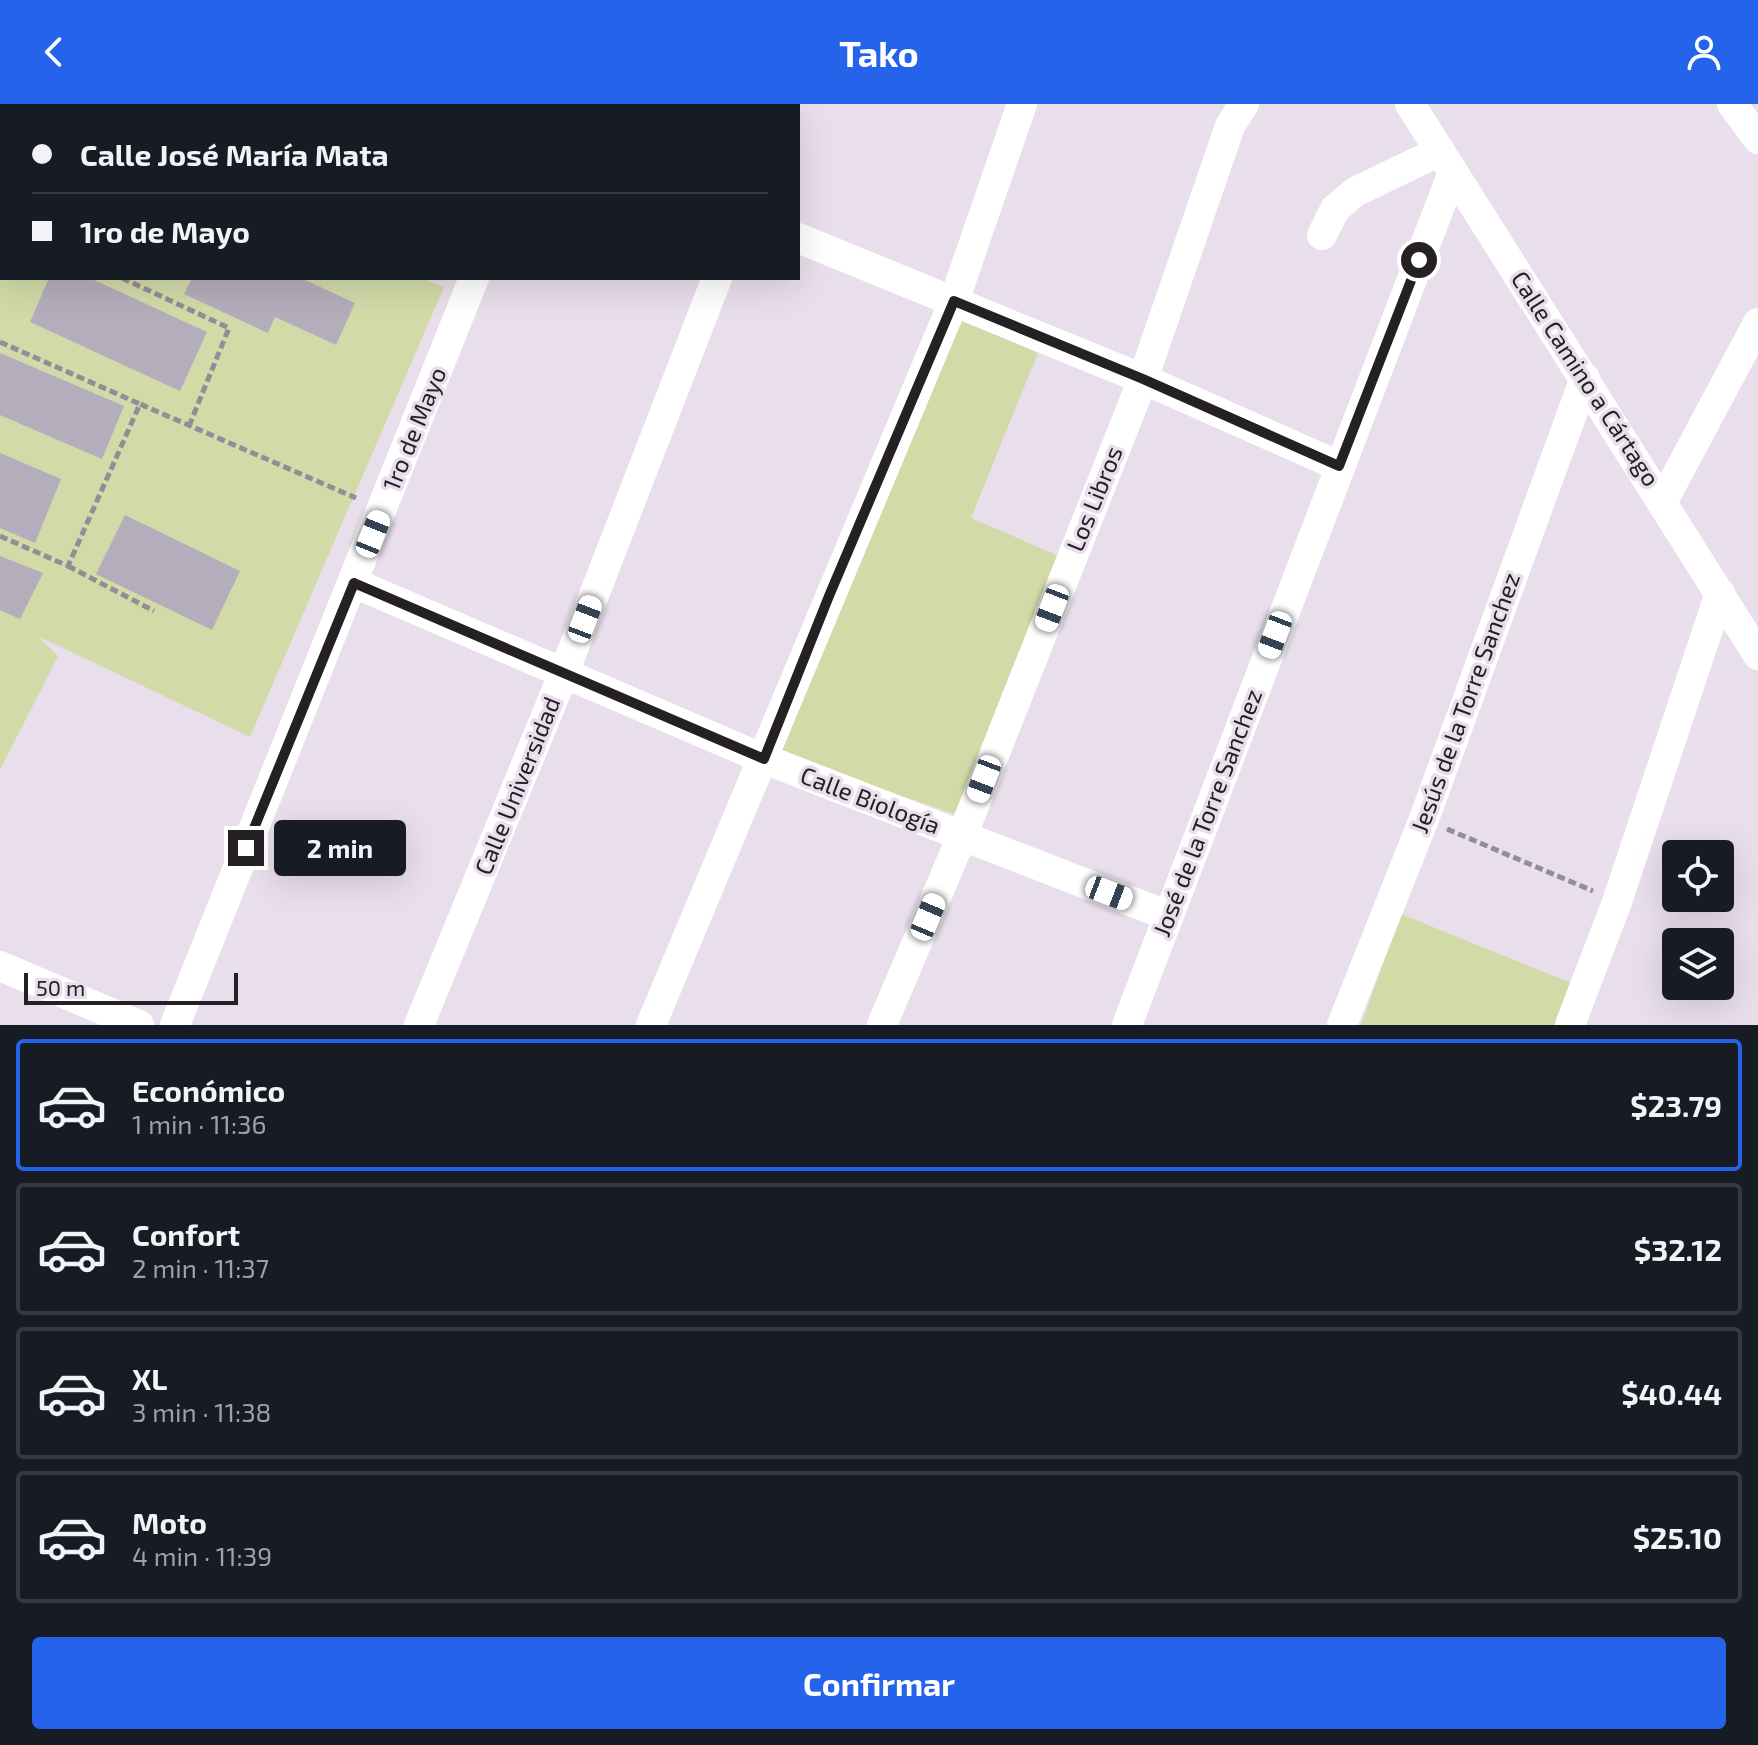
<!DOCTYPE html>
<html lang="es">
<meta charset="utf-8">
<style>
:root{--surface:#171b24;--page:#20242c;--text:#f1f3f6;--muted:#9ea1a6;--line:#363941;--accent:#2563eb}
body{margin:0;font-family:"Exo 2",sans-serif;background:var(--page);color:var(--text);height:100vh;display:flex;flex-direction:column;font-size:30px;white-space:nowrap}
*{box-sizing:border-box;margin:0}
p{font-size:26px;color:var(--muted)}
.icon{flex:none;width:44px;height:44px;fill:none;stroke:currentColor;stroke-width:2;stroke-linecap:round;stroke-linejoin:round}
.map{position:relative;height:921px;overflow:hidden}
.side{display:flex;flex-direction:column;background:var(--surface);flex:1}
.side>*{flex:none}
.top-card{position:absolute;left:0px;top:0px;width:800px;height:176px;box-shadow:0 8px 32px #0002;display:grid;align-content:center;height:176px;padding:0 32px;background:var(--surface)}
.controls{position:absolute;left:1662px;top:736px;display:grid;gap:16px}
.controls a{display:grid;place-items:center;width:72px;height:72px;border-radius:8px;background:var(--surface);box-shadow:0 8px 32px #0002;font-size:40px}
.scale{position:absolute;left:24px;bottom:20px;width:214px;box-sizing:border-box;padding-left:8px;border:4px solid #242024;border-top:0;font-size:22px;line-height:28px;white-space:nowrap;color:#242024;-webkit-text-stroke:6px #e9deeb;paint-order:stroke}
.end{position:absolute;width:36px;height:36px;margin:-18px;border:10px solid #242024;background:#fff;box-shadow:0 0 0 4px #fff}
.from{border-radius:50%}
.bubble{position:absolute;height:56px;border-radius:8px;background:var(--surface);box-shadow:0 8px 32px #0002;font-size:26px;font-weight:700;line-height:56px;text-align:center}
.car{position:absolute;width:24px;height:48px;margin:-24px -12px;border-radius:10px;box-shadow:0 0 6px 2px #0007;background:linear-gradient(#fff 24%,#345 0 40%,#fff 0 76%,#345 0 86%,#fff 0)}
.top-card b{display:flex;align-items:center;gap:28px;height:76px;font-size:30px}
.top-card b+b{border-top:2px solid var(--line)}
.top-card i{width:20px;height:20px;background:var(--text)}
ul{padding:14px 0 0;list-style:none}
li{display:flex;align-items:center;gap:24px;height:132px;margin:0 16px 12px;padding:0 16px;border:4px solid var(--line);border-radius:8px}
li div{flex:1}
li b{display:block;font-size:30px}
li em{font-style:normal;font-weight:700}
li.active{border-color:var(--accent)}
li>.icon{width:72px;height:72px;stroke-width:1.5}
.cta{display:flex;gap:16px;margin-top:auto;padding:16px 32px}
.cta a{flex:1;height:92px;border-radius:8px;background:var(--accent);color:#fff;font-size:32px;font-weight:700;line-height:92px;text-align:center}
header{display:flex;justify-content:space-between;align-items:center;height:104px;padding:0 32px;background:var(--accent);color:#fff;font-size:36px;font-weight:700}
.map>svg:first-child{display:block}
</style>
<header><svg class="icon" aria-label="back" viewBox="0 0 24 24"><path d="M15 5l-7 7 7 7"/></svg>Tako<svg class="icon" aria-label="person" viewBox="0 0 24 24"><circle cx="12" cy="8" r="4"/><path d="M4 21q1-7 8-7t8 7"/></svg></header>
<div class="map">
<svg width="1758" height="921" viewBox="0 0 1758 921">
<rect width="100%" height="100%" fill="#e9deeb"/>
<g fill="#d2daa8">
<polygon points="0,0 24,0 2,2 2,174 422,174 444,183 250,633 38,532 58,552 0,666"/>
<polygon points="962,216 1038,249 971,414 1059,452 958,711 776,649"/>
<polygon points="1401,810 1576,881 1560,921 1361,921"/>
</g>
<g fill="#b4adbb">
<polygon points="49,174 90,174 207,228 180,287 30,218"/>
<polygon points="192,174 301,174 355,199 336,241 275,213 268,229 184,190"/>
<polygon points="0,249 124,302 102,355 0,311"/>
<polygon points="0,349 61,375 35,439 0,424"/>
<polygon points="125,411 240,467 212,526 96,470"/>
<polygon points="0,452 43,469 20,515 0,506"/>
</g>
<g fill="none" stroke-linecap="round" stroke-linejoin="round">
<g stroke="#948c96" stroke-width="5" stroke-dasharray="8 4" stroke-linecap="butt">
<polyline points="122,174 229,224 189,322"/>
<polyline points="0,238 140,300"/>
<polyline points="0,432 68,462 140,300 356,394"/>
<polyline points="68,462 154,507"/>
<polyline points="1447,725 1593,787"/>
</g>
<g stroke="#fff" stroke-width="30">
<polyline points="473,0 478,2"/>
<polyline points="1410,0 1758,551"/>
<polyline points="1732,0 1758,35"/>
<polyline points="542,2 543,0"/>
<polyline points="783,2 784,0"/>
<polyline points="1322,131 1335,105 1355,88 1440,47"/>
<polyline points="798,134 1143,275 1339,362"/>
<polyline points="1663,397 1758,219"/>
<polyline points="354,479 764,655 1169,812"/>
<polyline points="0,862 139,921"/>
<polyline points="175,921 474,174"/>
<polyline points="419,921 563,571 717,174"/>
<polyline points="651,921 954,197 1022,0"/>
<polyline points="882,921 962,732 1143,275 1230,22 1244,0"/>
<polyline points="1127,921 1453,68"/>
<polyline points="1342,921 1424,715 1585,274"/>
<polyline points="1570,921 1617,798 1720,489"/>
</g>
</g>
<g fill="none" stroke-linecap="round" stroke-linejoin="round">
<polyline stroke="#242024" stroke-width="10" points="246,744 354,479 764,655 829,492 954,197 1143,275 1339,362 1419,156"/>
</g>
<g text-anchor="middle" stroke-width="7" stroke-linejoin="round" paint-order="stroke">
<g font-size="24" fill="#242024" stroke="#e9deeb">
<text transform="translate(1585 275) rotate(57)" y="8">Calle Camino a Cártago</text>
<text transform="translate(415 325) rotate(-68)" y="8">1ro de Mayo</text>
<text transform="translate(1095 395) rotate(-68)" y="8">Los Libros</text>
<text transform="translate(1466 599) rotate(-70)" y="8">Jesús de la Torre Sanchez</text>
<text transform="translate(518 682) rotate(-68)" y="8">Calle Universidad</text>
<text transform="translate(870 697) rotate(21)" y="8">Calle Biología</text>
<text transform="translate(1208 709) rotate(-69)" y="8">José de la Torre Sanchez</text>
</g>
</g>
</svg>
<div class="controls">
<a><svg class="icon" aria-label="locate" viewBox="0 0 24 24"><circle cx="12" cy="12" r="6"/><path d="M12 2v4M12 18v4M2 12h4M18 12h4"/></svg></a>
<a><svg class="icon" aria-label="layers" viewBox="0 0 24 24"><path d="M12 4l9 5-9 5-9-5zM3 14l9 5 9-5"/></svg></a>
</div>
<div class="scale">50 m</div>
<i class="end from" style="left:1419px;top:156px"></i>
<i class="end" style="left:246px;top:744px"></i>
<div class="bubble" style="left:274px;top:716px;width:132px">2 min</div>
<i class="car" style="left:373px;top:430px;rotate:22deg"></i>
<i class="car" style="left:1052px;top:504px;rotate:201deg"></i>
<i class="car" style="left:585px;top:515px;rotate:21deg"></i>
<i class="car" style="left:1275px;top:531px;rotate:201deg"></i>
<i class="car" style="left:984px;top:675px;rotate:201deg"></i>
<i class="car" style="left:1109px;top:789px;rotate:111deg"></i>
<i class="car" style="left:928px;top:813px;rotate:23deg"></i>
<div class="top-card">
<b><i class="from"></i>Calle José María Mata</b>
<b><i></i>1ro de Mayo</b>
</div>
</div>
<section class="side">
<ul>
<li class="active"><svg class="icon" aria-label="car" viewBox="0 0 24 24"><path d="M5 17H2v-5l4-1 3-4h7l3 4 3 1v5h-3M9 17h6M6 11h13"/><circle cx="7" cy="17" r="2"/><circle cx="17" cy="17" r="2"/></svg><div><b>Económico</b><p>1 min · 11:36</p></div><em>$23.79</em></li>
<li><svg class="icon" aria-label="car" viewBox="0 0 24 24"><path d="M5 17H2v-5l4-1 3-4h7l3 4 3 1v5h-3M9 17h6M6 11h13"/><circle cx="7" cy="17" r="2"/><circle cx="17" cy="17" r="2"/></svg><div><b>Confort</b><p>2 min · 11:37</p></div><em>$32.12</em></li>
<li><svg class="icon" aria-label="car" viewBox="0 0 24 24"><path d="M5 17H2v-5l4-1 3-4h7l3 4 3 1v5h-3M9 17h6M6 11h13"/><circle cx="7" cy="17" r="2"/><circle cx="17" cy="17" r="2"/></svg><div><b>XL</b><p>3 min · 11:38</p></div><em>$40.44</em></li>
<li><svg class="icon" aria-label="car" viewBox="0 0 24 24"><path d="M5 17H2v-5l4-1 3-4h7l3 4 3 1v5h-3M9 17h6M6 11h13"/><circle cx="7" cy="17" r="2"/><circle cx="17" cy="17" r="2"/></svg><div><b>Moto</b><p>4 min · 11:39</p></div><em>$25.10</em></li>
</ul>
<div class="cta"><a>Confirmar</a></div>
</section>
